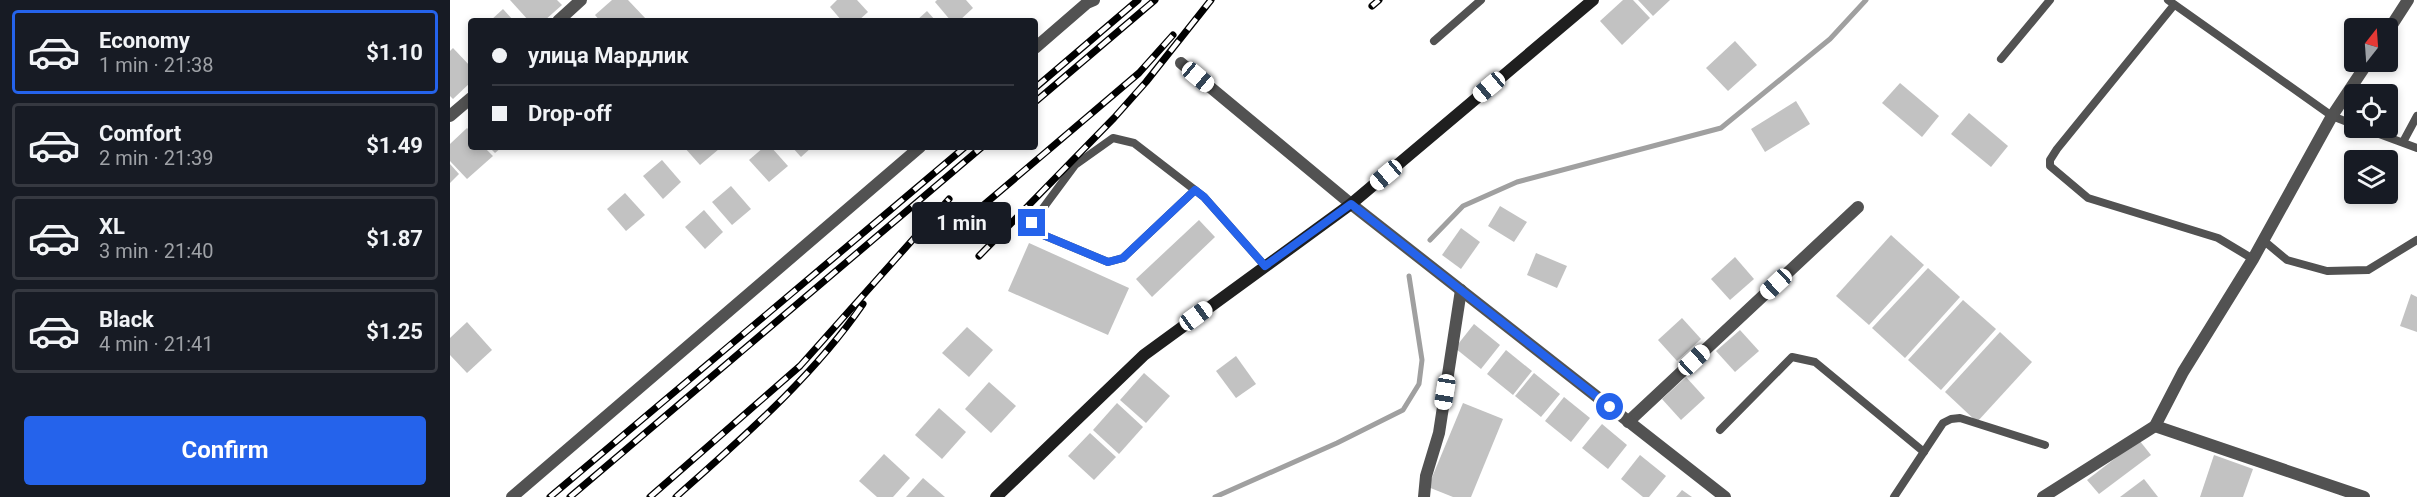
<!DOCTYPE html>
<meta charset="utf-8">
<style>
:root{--surface:#171b24;--page:#242831;--text:#f1f3f6;--muted:#9ea1a6;--line:#363941;--accent:#2563eb}
body{margin:0;font-family:Roboto,sans-serif;background:var(--page);color:var(--text);height:100vh;display:flex;flex-direction:column;font-size:22px;white-space:nowrap}
*{box-sizing:border-box;margin:0}
p{font-size:20px;color:var(--muted)}
.icon{flex:none;width:33px;height:33px;fill:none;stroke:currentColor;stroke-width:2;stroke-linecap:round;stroke-linejoin:round}
.map{position:relative;flex:1;overflow:hidden}
.panel{display:flex;flex-direction:column;background:var(--surface);width:450px}
.panel>*{flex:none}
.top-card{position:absolute;left:18px;top:18px;width:570px;height:132px;border-radius:6px;box-shadow:0 3px 9px #0003;display:grid;align-content:center;height:132px;padding:0 24px;background:var(--surface)}
.needle{width:39px;rotate:17deg}
.controls{position:absolute;left:1894px;top:18px;display:grid;gap:12px}
.controls a{display:grid;place-items:center;width:54px;height:54px;border-radius:6px;background:var(--surface);box-shadow:0 3px 9px #0003;font-size:30px}
.end{position:absolute;width:27px;height:27px;margin:-14px;border:8px solid #2563eb;background:#fff;box-shadow:0 0 0 3px #fff}
.from{border-radius:50%}
.bubble{position:absolute;height:42px;border-radius:6px;background:var(--surface);box-shadow:0 3px 9px #0003;font-size:20px;font-weight:700;line-height:42px;text-align:center}
.car{position:absolute;width:18px;height:36px;margin:-18px -9px;border-radius:8px;box-shadow:0 0 4px 2px #0007;background:linear-gradient(#fff 24%,#345 0 40%,#fff 0 76%,#345 0 86%,#fff 0)}
.top-card b{display:flex;align-items:center;gap:21px;height:57px;font-size:22px}
.top-card b+b{border-top:2px solid var(--line)}
.top-card i{width:15px;height:15px;background:var(--text)}
ul{padding:10px 0 0;list-style:none}
li{display:flex;align-items:center;gap:18px;height:84px;margin:0 12px 9px;padding:0 12px;border:3px solid var(--line);border-radius:6px}
li div{flex:1}
li b{display:block;font-size:22px}
li em{font-style:normal;font-weight:700}
li.current{border-color:var(--accent)}
li>.icon{width:54px;height:54px;stroke-width:1.5}
.action{display:flex;gap:12px;margin-top:auto;padding:12px 24px}
.action a{flex:1;height:69px;border-radius:6px;background:var(--accent);color:#fff;font-size:24px;font-weight:700;line-height:69px;text-align:center}
main{display:flex;flex:1;min-height:0}
.map>svg:first-child{display:block}
</style>
<main>
<section class="panel">
<ul>
<li class="current"><svg class="icon" aria-label="car" viewBox="0 0 24 24"><path d="M5 17H2v-5l4-1 3-4h7l3 4 3 1v5h-3M9 17h6M6 11h13"/><circle cx="7" cy="17" r="2"/><circle cx="17" cy="17" r="2"/></svg><div><b>Economy</b><p>1 min · 21:38</p></div><em>$1.10</em></li>
<li><svg class="icon" aria-label="car" viewBox="0 0 24 24"><path d="M5 17H2v-5l4-1 3-4h7l3 4 3 1v5h-3M9 17h6M6 11h13"/><circle cx="7" cy="17" r="2"/><circle cx="17" cy="17" r="2"/></svg><div><b>Comfort</b><p>2 min · 21:39</p></div><em>$1.49</em></li>
<li><svg class="icon" aria-label="car" viewBox="0 0 24 24"><path d="M5 17H2v-5l4-1 3-4h7l3 4 3 1v5h-3M9 17h6M6 11h13"/><circle cx="7" cy="17" r="2"/><circle cx="17" cy="17" r="2"/></svg><div><b>XL</b><p>3 min · 21:40</p></div><em>$1.87</em></li>
<li><svg class="icon" aria-label="car" viewBox="0 0 24 24"><path d="M5 17H2v-5l4-1 3-4h7l3 4 3 1v5h-3M9 17h6M6 11h13"/><circle cx="7" cy="17" r="2"/><circle cx="17" cy="17" r="2"/></svg><div><b>Black</b><p>4 min · 21:41</p></div><em>$1.25</em></li>
</ul>
<div class="action"><a>Confirm</a></div>
</section>
<div class="map">
<svg width="1967" height="497" viewBox="0 0 1967 497">
<rect width="100%" height="100%" fill="#fff"/>
<g fill="none" stroke-linecap="round" stroke-linejoin="round">
<g stroke="#a0a0a0" stroke-width="5">
<polyline points="980,240 1013,206 1067,182 1271,128 1380,39 1416,0"/>
<polyline points="765,497 887,443 953,410 969,384 972,360 959,276"/>
</g>
</g>
<g fill="#c2c2c2">
<polygon points="60,0 107,0 112,5 94,21 79,21"/>
<polygon points="162,0 178,0 196,19 150,21 145,15"/>
<polygon points="387,0 407,0 418,12 408,21 392,21 380,7"/>
<polygon points="487,0 516,0 523,8 509,21 501,21 485,2"/>
<polygon points="1173,0 1183,0 1200,18 1172,45 1150,21"/>
<polygon points="1188,0 1220,0 1203,16"/>
<polygon points="53,9 64,21 40,21"/>
<polygon points="477,11 486,21 466,21"/>
<polygon points="1285,41 1307,65 1278,91 1256,68"/>
<polygon points="3,48 21,67 21,82 3,99 0,96 0,51"/>
<polygon points="1450,83 1489,116 1472,137 1432,103"/>
<polygon points="1346,101 1360,124 1315,152 1301,129"/>
<polygon points="1519,113 1558,146 1541,167 1501,134"/>
<polygon points="17,128 21,132 21,147 34,147 43,156 17,179 0,161 0,144"/>
<polygon points="39,147 52,147 45,153"/>
<polygon points="234,147 267,147 269,149 250,165"/>
<polygon points="314,147 321,147 338,166 319,182 299,160"/>
<polygon points="342,147 362,147 351,157"/>
<polygon points="212,160 231,182 213,199 193,176"/>
<polygon points="0,164 9,174 0,183"/>
<polygon points="281,186 301,209 282,225 262,202"/>
<polygon points="175,193 195,215 176,231 157,209"/>
<polygon points="1050,206 1077,222 1064,242 1038,226"/>
<polygon points="254,210 273,232 255,249 235,227"/>
<polygon points="749,220 765,237 702,297 686,279"/>
<polygon points="1011,228 1030,242 1011,269 992,255"/>
<polygon points="1441,235 1474,265 1419,325 1386,296"/>
<polygon points="579,243 679,288 658,335 558,291"/>
<polygon points="1086,253 1117,266 1107,288 1077,275"/>
<polygon points="1285,257 1304,279 1280,300 1261,279"/>
<polygon points="1478,268 1510,297 1455,358 1422,328"/>
<polygon points="1961,294 1967,297 1967,332 1950,326"/>
<polygon points="1513,300 1546,329 1491,390 1458,360"/>
<polygon points="1232,318 1251,339 1227,361 1208,340"/>
<polygon points="17,322 42,350 17,373 0,355 0,338"/>
<polygon points="1024,324 1050,345 1031,369 1005,348"/>
<polygon points="517,327 543,350 519,377 492,353"/>
<polygon points="1290,330 1309,351 1285,372 1266,351"/>
<polygon points="1550,332 1582,362 1527,422 1495,392"/>
<polygon points="1056,350 1082,371 1063,395 1037,374"/>
<polygon points="786,356 806,384 786,398 766,371"/>
<polygon points="694,373 720,396 696,423 670,400"/>
<polygon points="1084,373 1110,394 1091,417 1065,396"/>
<polygon points="1236,377 1255,398 1231,420 1212,399"/>
<polygon points="539,382 566,406 541,433 515,409"/>
<polygon points="1114,397 1140,418 1121,442 1095,421"/>
<polygon points="667,403 693,427 669,454 643,430"/>
<polygon points="1013,403 1053,419 1021,497 1003,497 978,487"/>
<polygon points="489,408 516,432 492,459 465,435"/>
<polygon points="1152,424 1177,445 1158,469 1132,448"/>
<polygon points="640,433 666,457 644,480 618,456"/>
<polygon points="1689,440 1701,455 1649,494 1637,480"/>
<polygon points="434,454 460,478 443,497 427,497 409,481"/>
<polygon points="1190,455 1216,476 1199,497 1193,497 1171,479"/>
<polygon points="1764,455 1803,469 1793,497 1750,497"/>
<polygon points="473,478 495,497 456,497"/>
<polygon points="1694,479 1708,497 1670,497"/>
<polygon points="1232,490 1242,497 1226,497"/>
</g>
<g fill="none" stroke-linecap="round" stroke-linejoin="round">
<g stroke="#525252" stroke-width="8">
<polyline points="1718,0 1882,116 1905,125"/>
<polyline points="1724,5 1607,149 1600,160 1600,166 1638,198 1768,238 1803,259"/>
<polyline points="984,41 1031,0"/>
<polyline points="1551,59 1600,0"/>
<polyline points="1913,128 1967,148"/>
<polyline points="1953,142 1967,116"/>
<polyline points="745,190 673,258 658,262 586,232 582,223 625,165 663,138 684,143 754,197 815,266"/>
<polyline points="1813,240 1837,260 1877,271 1918,270 1967,240"/>
<polyline points="1270,430 1342,357 1365,362 1474,452"/>
<polyline points="1444,497 1493,423 1501,419 1510,418 1595,445"/>
</g>
<g stroke="#525252" stroke-width="12">
<polyline points="108,21 131,0"/>
<polyline points="1938,31 1958,0"/>
<polyline points="585,48 637,3 644,0"/>
<polyline points="731,63 901,204"/>
<polyline points="0,116 21,98"/>
<polyline points="1178,422 1408,207"/>
<polyline points="1705,426 1914,497"/>
<polyline points="62,497 470,147"/>
<polyline points="974,497 976,476 989,433 1011,290"/>
<polyline points="1593,497 1705,426 1733,372 1803,259 1882,116 1918,62"/>
</g>
<polyline stroke="#525252" stroke-width="12" points="901,204 1275,497"/>
<polyline stroke="#1f1f1f" stroke-width="12" points="546,497 694,355 901,204 1143,0"/>
<g stroke="#000" stroke-width="7">
<g id="rail">
<polyline points="922,6 929,0"/>
<polyline points="585,88 688,0"/>
<polyline points="585,102 705,0"/>
<polyline points="503,231 689,73 723,35"/>
<polyline points="529,256 664,118 696,82 761,0"/>
<polyline points="100,497 515,147"/>
<polyline points="120,497 532,147"/>
<polyline points="200,497 350,366 499,199"/>
<path d="M226,497c67,-60 136,-119 187,-193"/>
</g>
</g>
<use href="#rail" stroke="#fff" stroke-width="4.5" stroke-dasharray="14" stroke-linecap="butt"/>
</g>
<g fill="none" stroke-linecap="round" stroke-linejoin="round">
<polyline stroke="#2563eb" stroke-width="8" points="582,223 586,232 658,262 673,258 745,190 754,197 815,266 901,204 1160,407"/>
</g>
</svg>
<div class="controls">
<a><svg class="needle" viewBox="-14 -14 28 28"><path d="M0-13l5 13h-10z" fill="#e53935"/><path d="M0 13l5-13h-10z" fill="#9ea1a6"/></svg></a>
<a><svg class="icon" aria-label="locate" viewBox="0 0 24 24"><circle cx="12" cy="12" r="6"/><path d="M12 2v4M12 18v4M2 12h4M18 12h4"/></svg></a>
<a><svg class="icon" aria-label="layers" viewBox="0 0 24 24"><path d="M12 4l9 5-9 5-9-5zM3 14l9 5 9-5"/></svg></a>
</div>
<i class="end from" style="left:1160px;top:407px"></i>
<i class="end" style="left:582px;top:223px"></i>
<div class="bubble" style="left:462px;top:202px;width:99px">1 min</div>
<i class="car" style="left:748px;top:77px;rotate:130deg"></i>
<i class="car" style="left:1039px;top:87px;rotate:230deg"></i>
<i class="car" style="left:936px;top:175px;rotate:230deg"></i>
<i class="car" style="left:1326px;top:284px;rotate:227deg"></i>
<i class="car" style="left:746px;top:316px;rotate:54deg"></i>
<i class="car" style="left:1244px;top:360px;rotate:47deg"></i>
<i class="car" style="left:995px;top:392px;rotate:189deg"></i>
<div class="top-card">
<b><i class="from"></i>улица Мардлик</b>
<b><i></i>Drop-off</b>
</div>
</div>
</main>
